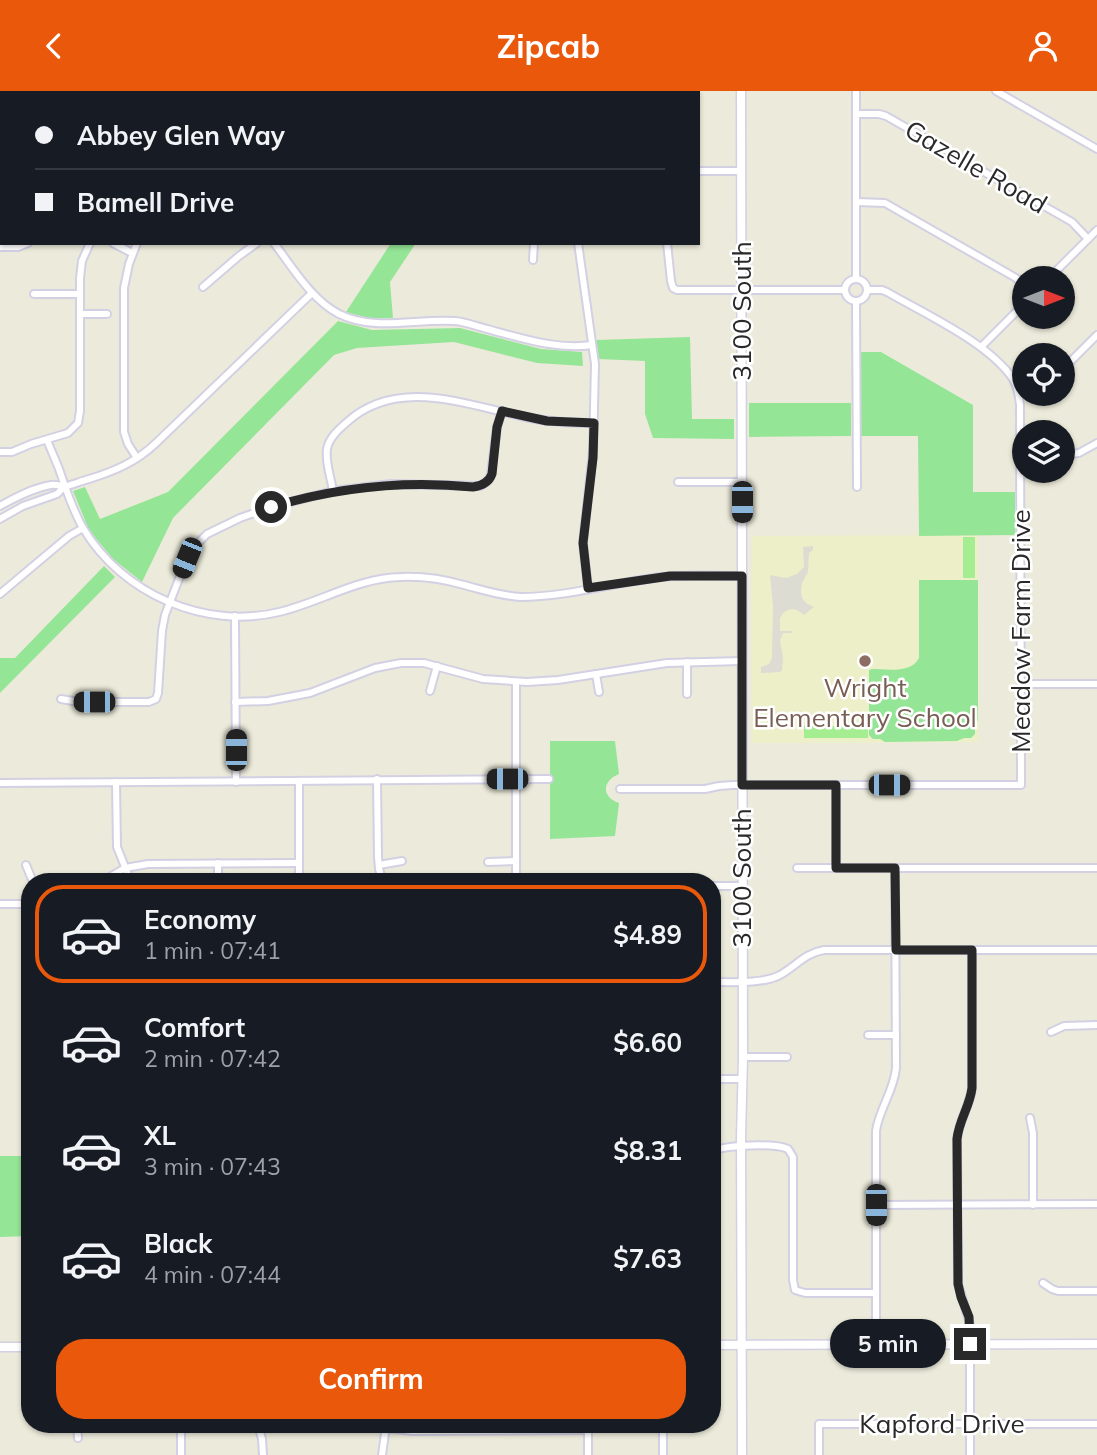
<!DOCTYPE html>
<meta charset="utf-8">
<style>
:root{--surface:#171b24;--page:#20242c;--text:#f1f3f6;--muted:#9ea1a6;--line:#363941;--accent:#ea580c}
body{margin:0;font-family:Mulish,sans-serif;background:var(--page);color:var(--text);height:100vh;display:flex;flex-direction:column;font-size:26px;white-space:nowrap}
*{box-sizing:border-box;margin:0}
p{font-size:23px;color:var(--muted)}
.icon{flex:none;width:38px;height:38px;fill:none;stroke:currentColor;stroke-width:2;stroke-linecap:round;stroke-linejoin:round}
.map{position:relative;flex:1;overflow:hidden}
.side{position:absolute;left:21px;top:782px;width:700px;height:560px;display:flex;flex-direction:column;background:var(--surface);border-radius:28px;box-shadow:0 2px 5px #0004}
.side>*{flex:none}
.hud{position:absolute;left:0px;top:0px;width:700px;height:154px;box-shadow:0 2px 5px #0004;display:grid;align-content:center;height:154px;padding:0 35px;background:var(--surface)}
.needle{width:46px;rotate:90deg}
.controls{position:absolute;left:1012px;top:175px;display:grid;gap:14px}
.controls a{display:grid;place-items:center;width:63px;height:63px;border-radius:50%;background:var(--surface);box-shadow:0 2px 5px #0004;font-size:35px}
.end{position:absolute;width:32px;height:32px;margin:-16px;border:9px solid #292929;background:#fff;box-shadow:0 0 0 4px #fff}
.from{border-radius:50%}
.bubble{position:absolute;height:49px;border-radius:24px;background:var(--surface);box-shadow:0 2px 5px #0004;font-size:23px;font-weight:700;line-height:49px;text-align:center}
.car{position:absolute;width:21px;height:42px;margin:-21px -10px;border-radius:9px;box-shadow:0 0 5px 2px #0007;background:linear-gradient(#222 24%,#8ab4d8 0 40%,#222 0 76%,#8ab4d8 0 86%,#222 0)}
.hud b{display:flex;align-items:center;gap:24px;height:66px;font-size:26px}
.hud b+b{border-top:2px solid var(--line)}
.hud i{width:18px;height:18px;background:var(--text)}
ul{padding:12px 0 0;list-style:none}
li{display:flex;align-items:center;gap:21px;height:98px;margin:0 14px 10px;padding:0 21px;border:4px solid transparent;border-radius:28px}
li div{flex:1}
li b{display:block;font-size:26px}
li em{font-style:normal;font-weight:700}
li.selected{border-color:var(--accent)}
li>.icon{width:63px;height:63px;stroke-width:1.5}
.primary-button{display:flex;gap:14px;margin-top:auto;padding:14px 35px}
.primary-button a{flex:1;height:80px;border-radius:28px;background:var(--accent);color:#fff;font-size:28px;font-weight:700;line-height:80px;text-align:center}
header{display:flex;justify-content:space-between;align-items:center;height:91px;padding:0 35px;background:var(--accent);color:#fff;font-size:32px;font-weight:700}
.map>svg:first-child{display:block}
</style>
<header><svg class="icon" aria-label="back" viewBox="0 0 24 24"><path d="M15 5l-7 7 7 7"/></svg>Zipcab<svg class="icon" aria-label="person" viewBox="0 0 24 24"><circle cx="12" cy="8" r="4"/><path d="M4 21q1-7 8-7t8 7"/></svg></header>
<div class="map">
<svg width="1097" height="1364" viewBox="0 0 1097 1364">
<rect width="100%" height="100%" fill="#ecebdb"/>
<polygon fill="#edefc9" points="978,444 979,651 752,652 752,445"/>
<g fill="#95e596">
<polygon points="391,152 416,152 390,191 393,227 368,227 346,221"/>
<polygon points="338,230 372,239 460,237 541,258 582,261 583,275 537,272 454,251 357,257 334,264 173,427 142,491 113,468 89,439 73,400 85,396 100,428 168,401"/>
<polygon points="690,246 692,328 734,328 734,348 653,347 645,323 645,270 598,268 596,249"/>
<polygon points="860,261 881,261 973,314 973,401 1015,401 1015,444 919,445 918,345 860,345"/>
<polygon points="749,312 851,312 851,345 749,346"/>
<polygon points="104,475 115,486 0,602 0,567 15,567"/>
<path d="M919,489h59v140l-3,7v7l-4,4h-7l-7,3 -72,1 -5,-3h-7l-4,-4v-65h2v-1c16,0 40,5 48,-11z"/>
<path d="M550,650h65l4,33c-17,7 -18,23 0,29l-4,33 -65,3z"/>
<polygon points="0,1065 30,1065 30,1145 0,1146"/>
</g>
<g fill="#a4ed90">
<rect x="963" y="446" width="12" height="41"/>
<rect x="804" y="635" width="64" height="12"/>
</g>
<polygon fill="#dcdcd2" points="813,455 813,459 809,462 808,481 802,492 801,500 802,507 806,512 814,516 804,524 797,519 792,518 788,519 783,522 780,527 780,540 792,540 792,542 783,542 780,549 783,566 782,579 780,581 761,582 761,576 769,573 772,567 773,515 770,484 786,487 797,483 804,476 803,456"/>
<g fill="none" stroke-linecap="round" stroke-linejoin="round">
<g stroke="#d3d0e3" stroke-width="10">
<g id="street">
<polyline points="237,0 244,2"/>
<polyline points="342,0 350,2"/>
<polyline points="541,0 542,2"/>
<polyline points="856,0 856,187"/>
<polyline points="996,0 1097,58"/>
<polyline points="399,2 402,0"/>
<polyline points="856,23 879,23 886,25 1072,131 1088,148"/>
<polyline points="698,80 741,80"/>
<polyline points="856,111 885,112 1016,187 1024,195"/>
<polyline points="113,152 132,162"/>
<polyline points="137,152 129,173 124,197 124,341 128,353 137,367"/>
<path d="M274,152c19,25 37,56 65,71 37,18 77,4 116,7 11,1 21,5 32,8 35,9 68,21 105,16"/>
<polyline points="578,152 595,273 593,360 583,452 588,497"/>
<polyline points="667,152 671,190 673,197 677,199 845,199"/>
<polyline points="0,156 18,156 28,152"/>
<polyline points="533,169 534,152"/>
<polyline points="1049,187 1097,139"/>
<circle cx="856" cy="199" r="11"/>
<polyline points="203,196 239,165 257,152"/>
<polyline points="34,203 80,203"/>
<polyline points="856,210 857,396"/>
<polyline points="80,223 107,223"/>
<polyline points="981,256 1024,213"/>
<polyline points="1062,279 1097,244"/>
<path d="M47,349c4,10 8,19 12,29 7,20 13,40 24,59 39,66 122,102 196,84 42,-10 78,-34 122,-35 21,-1 42,2 63,8 19,5 37,11 57,12 46,0 95,-15 141,-20 27,-3 54,-1 80,-1"/>
<polyline points="0,361 12,361 31,353 68,342 78,332 80,320 80,187 82,170 90,152"/>
<polyline points="1062,364 1079,362 1097,352"/>
<polyline points="678,391 742,391"/>
<path d="M333,400c-2,-13 -8,-29 -6,-42 2,-11 11,-19 19,-26 51,-47 120,-18 179,-6 23,5 46,6 69,6"/>
<path d="M0,415c16,-9 33,-18 51,-21 6,-1 11,2 16,1 7,-2 15,-5 22,-7 26,-8 47,-17 67,-36l156,-150"/>
<polyline points="0,428 23,415 57,403 64,396"/>
<polyline points="0,503 69,445 83,437"/>
<polyline points="235,525 236,691"/>
<polyline points="687,571 687,603"/>
<polyline points="596,583 599,601"/>
<polyline points="516,591 516,791"/>
<polyline points="1021,593 1097,593"/>
<polyline points="430,600 437,575"/>
<polyline points="61,608 79,611 149,611 156,608 158,602 162,540 165,524 187,467 196,454 207,443 240,427 271,416 333,400 391,393 480,395 489,389 491,383 497,336 502,320"/>
<polyline points="235,611 268,610 310,602 375,577 401,572 424,572 483,588 527,591 558,589 667,572 742,570"/>
<polyline points="377,688 378,766 379,778 383,791"/>
<polyline points="299,690 299,791"/>
<polyline points="116,691 117,756 131,791"/>
<polyline points="0,692 549,688"/>
<polyline points="836,694 836,777"/>
<path d="M620,698h85l14,-3 14,-1h288l-1,-380c-1,-9 -2,-18 -7,-26 -24,-36 -88,-65 -126,-87l-5,-2h-14"/>
<polyline points="488,771 516,770"/>
<polyline points="218,772 218,791"/>
<polyline points="26,774 33,791"/>
<polyline points="379,774 402,770"/>
<polyline points="797,777 1097,777"/>
<polyline points="101,791 125,777 148,773 299,772"/>
<polyline points="712,795 742,795"/>
<polyline points="0,813 30,813"/>
<path d="M712,891c20,0 51,2 68,-7 16,-9 25,-22 44,-25h273"/>
<polyline points="1051,941 1064,935 1097,934"/>
<polyline points="868,944 896,944"/>
<polyline points="743,966 787,966"/>
<polyline points="712,988 742,988"/>
<polyline points="1030,1027 1033,1042 1033,1114"/>
<path d="M712,1060c14,-6 63,-8 76,-2l5,8v123l2,10 10,3h71"/>
<polyline points="876,1114 1097,1113"/>
<polyline points="1043,1192 1052,1198 1058,1200 1097,1200"/>
<path d="M876,1253v-213c3,-22 18,-40 20,-63l-1,-200"/>
<polyline points="77,1334 78,1347"/>
<polyline points="181,1334 181,1364"/>
<polyline points="258,1334 262,1348 263,1364"/>
<polyline points="588,1334 588,1364"/>
<polyline points="663,1336 663,1364"/>
<polyline points="386,1337 412,1340 588,1339"/>
<polyline points="382,1364 386,1335"/>
<polyline points="819,1364 819,1333 1097,1333"/>
<path d="M970,1364v-131l-12,-40 -1,-145c2,-19 13,-33 15,-51v-138"/>
</g>
</g>
<g stroke="#d3d0e3" stroke-width="11">
<g id="secondary">
<polyline points="741,0 743,966 741,1046 742,1364"/>
<polyline points="712,1254 1097,1253"/>
<polyline points="0,1256 30,1256"/>
</g>
</g>
<use href="#street" stroke="#fff" stroke-width="6"/>
<use href="#secondary" stroke="#fff" stroke-width="8"/>
</g>
<g fill="none" stroke-linecap="round" stroke-linejoin="round">
<path stroke="#292929" stroke-width="9" d="M271,416c67,-20 133,-27 202,-20 8,-1 16,-5 19,-13l5,-47 5,-16 45,10 47,2 -1,35 -10,85 5,45 82,-12h72v209h94v83h59l1,82h76v138c-2,18 -13,32 -15,51l1,145 3,13 8,20 1,27"/>
</g>
<circle fill="#8d6e63" stroke="#fff" stroke-width="2.5" cx="865" cy="570" r="7"/>
<g text-anchor="middle" stroke-width="5" stroke-linejoin="round" paint-order="stroke">
<g font-size="26" fill="#292929" stroke="#fff">
<text transform="translate(976 76) rotate(30)" y="9">Gazelle Road</text>
<text transform="translate(742 220) rotate(-90)" y="9">3100 South</text>
<text transform="translate(1021 540) rotate(-90)" y="9">Meadow Farm Drive</text>
<text transform="translate(742 787) rotate(-90)" y="9">3100 South</text>
<text x="942" y="1342">Kapford Drive</text>
</g>
<g font-size="26" fill="#785e54" stroke="#fff">
<text x="865" y="606">Wright<tspan x="865" dy="30">Elementary School</tspan></text>
</g>
</g>
</svg>
<div class="controls">
<a><svg class="needle" viewBox="-14 -14 28 28"><path d="M0-13l5 13h-10z" fill="#e53935"/><path d="M0 13l5-13h-10z" fill="#9ea1a6"/></svg></a>
<a><svg class="icon" aria-label="locate" viewBox="0 0 24 24"><circle cx="12" cy="12" r="6"/><path d="M12 2v4M12 18v4M2 12h4M18 12h4"/></svg></a>
<a><svg class="icon" aria-label="layers" viewBox="0 0 24 24"><path d="M12 4l9 5-9 5-9-5zM3 14l9 5 9-5"/></svg></a>
</div>
<i class="end from" style="left:271px;top:416px"></i>
<i class="end" style="left:970px;top:1253px"></i>
<div class="bubble" style="left:830px;top:1228px;width:116px">5 min</div>
<i class="car" style="left:742px;top:411px;rotate:180deg"></i>
<i class="car" style="left:187px;top:467px;rotate:202deg"></i>
<i class="car" style="left:94px;top:611px;rotate:270deg"></i>
<i class="car" style="left:236px;top:659px;rotate:0deg"></i>
<i class="car" style="left:507px;top:688px;rotate:270deg"></i>
<i class="car" style="left:889px;top:694px;rotate:90deg"></i>
<i class="car" style="left:876px;top:1114px;rotate:180deg"></i>
<div class="hud">
<b><i class="from"></i>Abbey Glen Way</b>
<b><i></i>Bamell Drive</b>
</div>
<section class="side">
<ul>
<li class="selected"><svg class="icon" aria-label="car" viewBox="0 0 24 24"><path d="M5 17H2v-5l4-1 3-4h7l3 4 3 1v5h-3M9 17h6M6 11h13"/><circle cx="7" cy="17" r="2"/><circle cx="17" cy="17" r="2"/></svg><div><b>Economy</b><p>1 min · 07:41</p></div><em>$4.89</em></li>
<li><svg class="icon" aria-label="car" viewBox="0 0 24 24"><path d="M5 17H2v-5l4-1 3-4h7l3 4 3 1v5h-3M9 17h6M6 11h13"/><circle cx="7" cy="17" r="2"/><circle cx="17" cy="17" r="2"/></svg><div><b>Comfort</b><p>2 min · 07:42</p></div><em>$6.60</em></li>
<li><svg class="icon" aria-label="car" viewBox="0 0 24 24"><path d="M5 17H2v-5l4-1 3-4h7l3 4 3 1v5h-3M9 17h6M6 11h13"/><circle cx="7" cy="17" r="2"/><circle cx="17" cy="17" r="2"/></svg><div><b>XL</b><p>3 min · 07:43</p></div><em>$8.31</em></li>
<li><svg class="icon" aria-label="car" viewBox="0 0 24 24"><path d="M5 17H2v-5l4-1 3-4h7l3 4 3 1v5h-3M9 17h6M6 11h13"/><circle cx="7" cy="17" r="2"/><circle cx="17" cy="17" r="2"/></svg><div><b>Black</b><p>4 min · 07:44</p></div><em>$7.63</em></li>
</ul>
<div class="primary-button"><a>Confirm</a></div>
</section>
</div>
